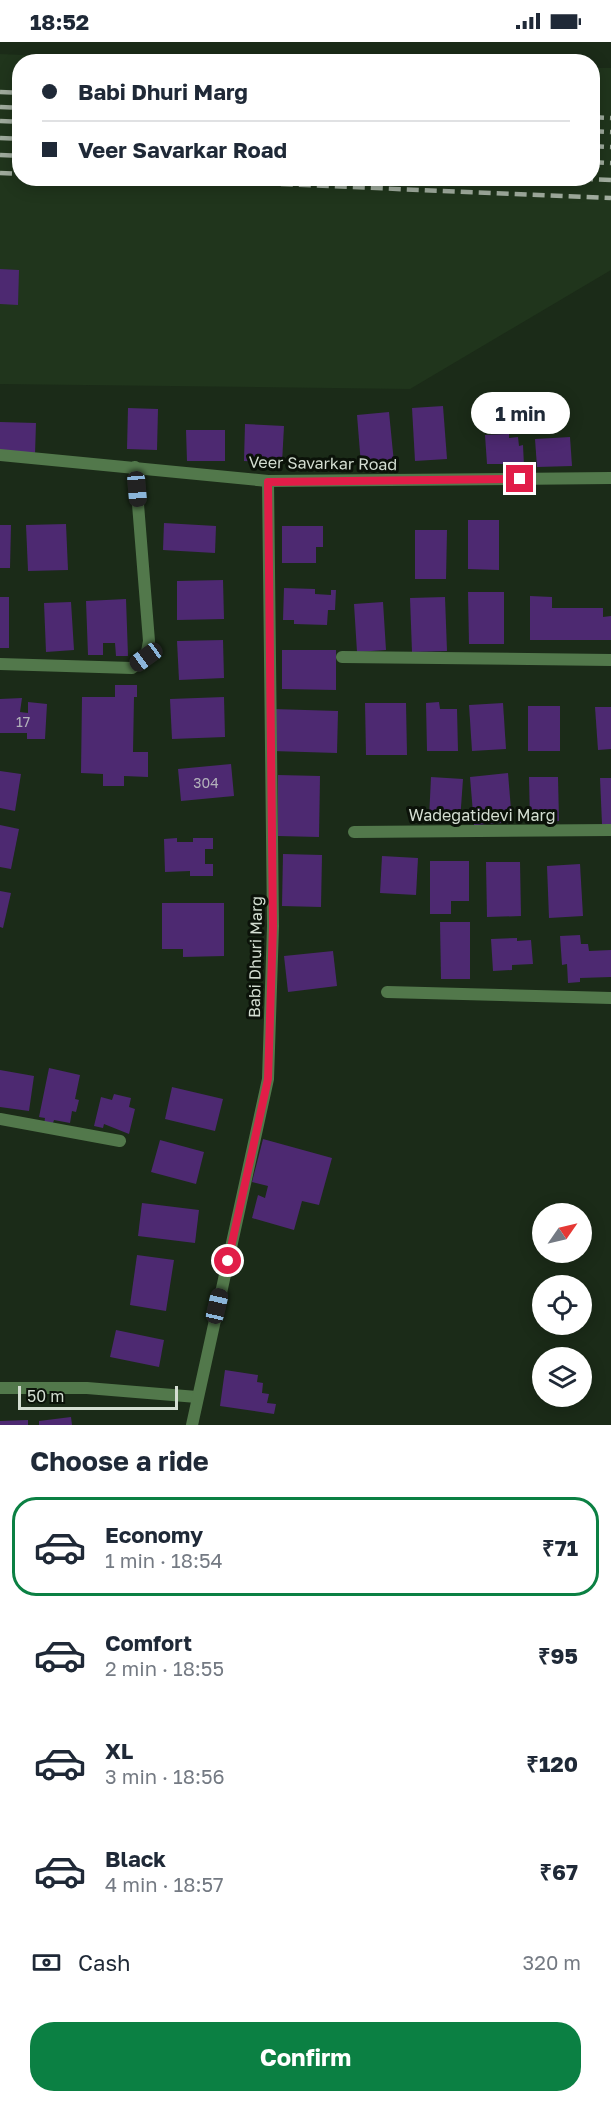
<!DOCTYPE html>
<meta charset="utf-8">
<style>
:root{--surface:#fff;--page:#f6f6f7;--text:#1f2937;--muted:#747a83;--line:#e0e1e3;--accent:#0b8043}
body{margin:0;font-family:"Golos Text",sans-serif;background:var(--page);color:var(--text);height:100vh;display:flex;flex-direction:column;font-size:22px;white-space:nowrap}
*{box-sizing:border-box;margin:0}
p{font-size:20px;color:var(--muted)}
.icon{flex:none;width:33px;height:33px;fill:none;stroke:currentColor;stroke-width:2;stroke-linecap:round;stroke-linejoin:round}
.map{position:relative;height:1383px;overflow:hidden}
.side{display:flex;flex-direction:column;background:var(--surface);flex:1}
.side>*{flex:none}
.banner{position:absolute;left:12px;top:12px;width:588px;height:132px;border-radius:24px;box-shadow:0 3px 15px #0003;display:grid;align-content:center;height:132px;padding:0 30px;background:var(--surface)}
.needle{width:39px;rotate:56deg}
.buttons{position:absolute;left:532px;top:1161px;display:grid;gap:12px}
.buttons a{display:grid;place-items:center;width:60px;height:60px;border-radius:50%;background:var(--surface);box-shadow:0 3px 15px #0003;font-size:30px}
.scale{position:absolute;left:18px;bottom:15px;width:160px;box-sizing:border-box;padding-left:6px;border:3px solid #d4ded2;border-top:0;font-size:16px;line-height:21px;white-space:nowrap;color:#d4ded2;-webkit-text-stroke:4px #0b1209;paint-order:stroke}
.end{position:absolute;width:27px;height:27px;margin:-14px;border:8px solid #e11d48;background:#fff;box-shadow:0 0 0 3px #fff}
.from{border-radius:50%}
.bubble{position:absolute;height:42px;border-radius:21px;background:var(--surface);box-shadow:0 3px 15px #0003;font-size:20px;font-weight:700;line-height:42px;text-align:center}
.car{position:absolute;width:18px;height:36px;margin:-18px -9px;border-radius:8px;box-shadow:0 0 4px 2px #0007;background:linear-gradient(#222 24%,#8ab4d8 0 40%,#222 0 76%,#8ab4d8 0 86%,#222 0)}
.banner b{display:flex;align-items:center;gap:21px;height:57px;font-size:22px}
.banner b+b{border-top:2px solid var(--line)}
.banner i{width:15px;height:15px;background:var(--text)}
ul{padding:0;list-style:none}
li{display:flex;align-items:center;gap:18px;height:99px;margin:0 12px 9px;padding:0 18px;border:3px solid transparent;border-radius:24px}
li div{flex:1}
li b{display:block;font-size:22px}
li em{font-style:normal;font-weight:700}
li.current{border-color:var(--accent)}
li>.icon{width:54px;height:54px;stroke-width:1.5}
h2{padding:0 30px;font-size:27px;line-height:72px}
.pay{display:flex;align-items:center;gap:15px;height:66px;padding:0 30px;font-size:22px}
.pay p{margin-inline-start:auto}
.button{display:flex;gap:12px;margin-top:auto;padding:12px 30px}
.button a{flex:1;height:69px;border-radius:24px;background:var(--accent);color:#fff;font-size:24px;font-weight:700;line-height:69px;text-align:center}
.status{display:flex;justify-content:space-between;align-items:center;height:42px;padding:0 30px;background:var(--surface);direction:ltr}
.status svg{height:16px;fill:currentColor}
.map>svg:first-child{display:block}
</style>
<div class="status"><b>18:52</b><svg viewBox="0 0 49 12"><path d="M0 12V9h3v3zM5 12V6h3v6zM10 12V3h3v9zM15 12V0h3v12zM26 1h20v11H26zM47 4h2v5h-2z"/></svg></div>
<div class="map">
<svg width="611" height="1383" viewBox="0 0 611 1383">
<rect width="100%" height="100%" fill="#1b2b18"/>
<polygon fill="#20351c" points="0,12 162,19 20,20 20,136 592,136 593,26 611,26 611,228 410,347 0,342"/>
<g fill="#4d2971">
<polygon points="0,227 19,228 18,263 0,262"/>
<polygon points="443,364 447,417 415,419 412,366"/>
<polygon points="128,366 158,367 157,408 127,407"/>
<polygon points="389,370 394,421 361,423 357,373"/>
<polygon points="0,380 36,381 35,412 0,411"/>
<polygon points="245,382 284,384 282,421 244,419"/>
<polygon points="186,388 225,388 225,419 187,419"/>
<polygon points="509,392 509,396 518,395 519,404 523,403 524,424 504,425 504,422 487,422 485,393"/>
<polygon points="570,395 572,424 537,425 535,397"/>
<polygon points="468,478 499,478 499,528 468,527"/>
<polygon points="164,481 216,484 215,511 163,508"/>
<polygon points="66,482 68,528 28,529 26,483"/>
<polygon points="0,483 11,483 10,526 0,526"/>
<polygon points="282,484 323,484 323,505 316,505 316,521 282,521"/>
<polygon points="415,488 447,488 446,537 415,537"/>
<polygon points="223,538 224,577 177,578 177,539"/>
<polygon points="284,546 315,547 315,552 331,553 331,548 336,548 335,568 328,568 327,583 294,582 294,578 283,578"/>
<polygon points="468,550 504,550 504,602 469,602"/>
<polygon points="530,554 552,555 552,566 603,566 603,575 611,574 611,598 530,598"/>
<rect x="0" y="555" width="9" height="51"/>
<polygon points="445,555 447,609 412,610 410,556"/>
<polygon points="126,557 128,614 116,614 115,601 103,601 103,613 88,613 86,559"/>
<polygon points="71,560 74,608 46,610 44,561"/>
<polygon points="383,560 386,608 357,610 354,562"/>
<polygon points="223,598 224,636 179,638 177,599"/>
<polygon points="282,608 336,608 336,648 282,647"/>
<polygon points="115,643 137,643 137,655 134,655 133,710 148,710 148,735 124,734 124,744 103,744 103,732 81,731 82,655 115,655"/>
<polygon points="224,655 225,695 172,697 170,657"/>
<polygon points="22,656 20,670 28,671 28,660 47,662 45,697 27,697 27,691 0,691 0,657"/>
<polygon points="439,660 440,667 457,667 458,709 427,709 426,661"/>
<polygon points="365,661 406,661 407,713 366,713"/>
<polygon points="503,661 506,707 472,709 469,663"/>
<rect x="528" y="664" width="32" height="45"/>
<polygon points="595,665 611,665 611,707 598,708"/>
<polygon points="273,667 338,669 337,711 272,709"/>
<polygon points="231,722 234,754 181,759 178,727"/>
<polygon points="0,729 21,732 15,769 0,766"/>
<polygon points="508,731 512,780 474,783 470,735"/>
<polygon points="278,733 320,734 319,795 278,794"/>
<polygon points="431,735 463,737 460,779 429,777"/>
<polygon points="529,735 558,735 559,779 530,780"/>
<polygon points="600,736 611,736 611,782 602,782"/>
<polygon points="0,783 19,787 11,827 0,825"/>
<polygon points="177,796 177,800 193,800 193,796 213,796 213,807 205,807 205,822 213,822 213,834 190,834 190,829 165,830 164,797"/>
<polygon points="283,812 322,813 321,865 282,864"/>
<polygon points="382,814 418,816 416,853 380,851"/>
<polygon points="430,819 469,819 469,859 451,859 451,872 430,872"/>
<polygon points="486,820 520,820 521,874 487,875"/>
<polygon points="580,822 583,874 549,876 547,824"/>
<polygon points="0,849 11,851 3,886 0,885"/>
<polygon points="162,861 224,861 224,914 183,915 183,907 162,907"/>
<polygon points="440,880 470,880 470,937 441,937"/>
<polygon points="580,893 581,902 588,902 589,909 611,908 611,935 580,936 580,940 568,941 567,922 562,923 560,894"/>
<polygon points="517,896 517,899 531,898 533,922 512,923 512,928 493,929 491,897"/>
<polygon points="333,909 337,944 288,950 284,914"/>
<polygon points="49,1026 80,1033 75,1057 79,1058 76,1070 72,1069 70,1081 54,1078 52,1084 44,1082 45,1076 39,1075"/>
<polygon points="0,1028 34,1034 29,1069 0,1065"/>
<polygon points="172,1045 223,1057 215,1089 165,1077"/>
<polygon points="114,1052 131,1056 129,1065 135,1067 129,1092 104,1082 103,1086 94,1084 101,1055 112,1058"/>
<polygon points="263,1097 332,1116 319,1163 302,1159 294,1188 252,1176 258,1153 265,1156 268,1144 252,1140"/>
<polygon points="160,1098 204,1110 196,1142 151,1130"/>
<polygon points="142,1161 199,1168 195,1201 138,1194"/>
<polygon points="137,1213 174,1218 166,1269 130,1263"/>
<polygon points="116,1288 164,1298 159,1325 110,1315"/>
<polygon points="225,1328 258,1333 257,1340 263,1341 262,1351 269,1352 267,1361 276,1362 274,1372 220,1364"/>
<polygon points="71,1375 72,1383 39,1383 39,1379"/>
<polygon points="28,1378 28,1383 0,1383 0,1379"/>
</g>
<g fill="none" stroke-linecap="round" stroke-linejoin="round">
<polyline stroke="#52784b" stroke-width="12" points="387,950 611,956"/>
<g stroke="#52784b" stroke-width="12">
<polyline points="342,615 611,618"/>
<polyline points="0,622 132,626 146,615 149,599 135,425"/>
<polyline points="354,790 611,788"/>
<polyline points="0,1077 120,1099"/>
<polyline points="0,1346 87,1346 197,1355"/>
<polyline points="192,1383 268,1037 273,884 268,439"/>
</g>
<polyline stroke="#52784b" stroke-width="12" points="0,413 268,439 611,436"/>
<g stroke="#a0ac9e" stroke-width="4.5" stroke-dasharray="12 6" stroke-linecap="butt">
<polyline points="0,50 20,51"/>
<polyline points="0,65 20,66"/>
<polyline points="592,75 611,76"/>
<polyline points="0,79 20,80"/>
<polyline points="592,89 611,90"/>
<polyline points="0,96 20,97"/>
<polyline points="592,104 611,105"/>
<polyline points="0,113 20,114"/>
<polyline points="592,120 611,121"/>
<polyline points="0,131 20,132"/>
<polyline points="137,136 611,156"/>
<polyline points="563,136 611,138"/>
</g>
</g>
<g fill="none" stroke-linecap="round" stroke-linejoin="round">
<polyline stroke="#e11d48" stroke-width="8" points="228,1219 268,1037 273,884 268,440 520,437"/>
</g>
<g text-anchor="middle" stroke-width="6" stroke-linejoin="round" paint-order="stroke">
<g font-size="14" fill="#b2b1ba">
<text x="23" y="685">17</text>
<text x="206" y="746">304</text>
</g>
<g font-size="16" fill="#d4ded2" stroke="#0b1209">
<text transform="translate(323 421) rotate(1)" y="6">Veer Savarkar Road</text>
<text x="482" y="779">Wadegatidevi Marg</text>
<text transform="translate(255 915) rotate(-89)" y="6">Babi Dhuri Marg</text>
</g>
</g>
</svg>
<div class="buttons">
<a><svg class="needle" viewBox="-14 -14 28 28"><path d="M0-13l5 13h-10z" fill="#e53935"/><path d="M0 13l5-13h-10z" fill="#747a83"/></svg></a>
<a><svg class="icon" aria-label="locate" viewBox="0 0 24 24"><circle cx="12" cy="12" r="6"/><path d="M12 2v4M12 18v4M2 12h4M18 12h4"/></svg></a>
<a><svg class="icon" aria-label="layers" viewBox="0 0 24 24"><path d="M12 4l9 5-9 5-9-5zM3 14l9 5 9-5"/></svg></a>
</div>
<div class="scale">50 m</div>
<i class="end from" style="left:228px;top:1219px"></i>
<i class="end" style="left:520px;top:437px"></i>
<div class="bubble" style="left:471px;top:350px;width:99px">1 min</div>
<i class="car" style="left:137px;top:447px;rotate:175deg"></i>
<i class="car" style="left:146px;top:615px;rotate:234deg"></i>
<i class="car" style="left:217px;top:1264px;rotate:13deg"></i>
<div class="banner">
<b><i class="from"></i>Babi Dhuri Marg</b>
<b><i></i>Veer Savarkar Road</b>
</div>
</div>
<section class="side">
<h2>Choose a ride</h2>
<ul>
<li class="current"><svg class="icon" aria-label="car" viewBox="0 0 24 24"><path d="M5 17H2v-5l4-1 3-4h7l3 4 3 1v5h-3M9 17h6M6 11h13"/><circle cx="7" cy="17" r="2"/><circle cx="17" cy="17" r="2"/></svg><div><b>Economy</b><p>1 min · 18:54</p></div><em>₹71</em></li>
<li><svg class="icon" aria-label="car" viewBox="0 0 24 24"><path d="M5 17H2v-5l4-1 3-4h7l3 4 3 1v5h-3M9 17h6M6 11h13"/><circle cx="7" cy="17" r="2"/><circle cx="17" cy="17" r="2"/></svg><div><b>Comfort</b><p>2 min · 18:55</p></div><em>₹95</em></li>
<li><svg class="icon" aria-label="car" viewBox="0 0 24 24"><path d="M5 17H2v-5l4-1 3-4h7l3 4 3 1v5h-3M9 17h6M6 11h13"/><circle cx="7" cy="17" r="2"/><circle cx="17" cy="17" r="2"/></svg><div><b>XL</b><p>3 min · 18:56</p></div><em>₹120</em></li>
<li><svg class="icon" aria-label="car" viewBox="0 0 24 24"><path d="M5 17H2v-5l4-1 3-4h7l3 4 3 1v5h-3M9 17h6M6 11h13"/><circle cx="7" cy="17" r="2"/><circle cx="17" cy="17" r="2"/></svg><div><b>Black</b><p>4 min · 18:57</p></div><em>₹67</em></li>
</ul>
<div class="pay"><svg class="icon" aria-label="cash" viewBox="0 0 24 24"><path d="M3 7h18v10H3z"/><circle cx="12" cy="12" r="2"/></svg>Cash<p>320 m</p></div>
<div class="button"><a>Confirm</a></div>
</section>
